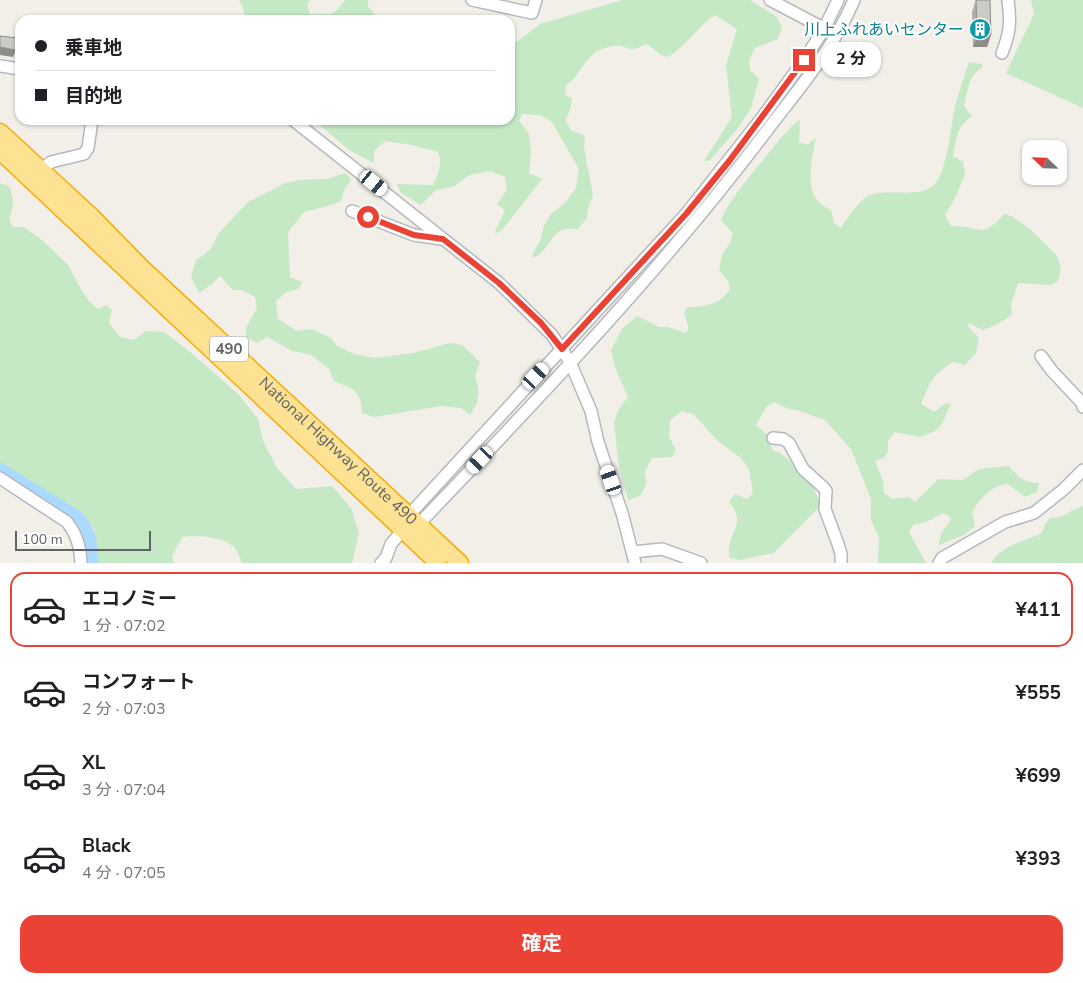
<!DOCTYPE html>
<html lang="ja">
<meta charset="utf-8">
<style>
:root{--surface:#fff;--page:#f6f6f6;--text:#202124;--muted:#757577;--line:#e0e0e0;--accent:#ea4335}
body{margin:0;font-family:"Nunito Sans","Noto Sans JP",sans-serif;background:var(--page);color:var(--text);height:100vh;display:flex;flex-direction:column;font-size:19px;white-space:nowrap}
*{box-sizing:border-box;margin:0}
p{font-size:16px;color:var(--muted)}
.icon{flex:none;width:28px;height:28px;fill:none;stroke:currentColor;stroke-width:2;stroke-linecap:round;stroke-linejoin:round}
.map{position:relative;height:563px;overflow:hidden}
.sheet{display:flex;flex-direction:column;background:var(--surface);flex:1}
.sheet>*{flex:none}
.banner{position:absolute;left:15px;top:15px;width:500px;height:110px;border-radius:15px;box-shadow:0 1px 4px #0004;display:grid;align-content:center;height:110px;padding:0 20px;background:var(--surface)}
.needle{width:32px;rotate:293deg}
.fabs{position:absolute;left:1022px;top:140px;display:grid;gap:10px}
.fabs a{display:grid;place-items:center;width:45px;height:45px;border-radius:10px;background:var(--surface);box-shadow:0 1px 4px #0004;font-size:25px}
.scale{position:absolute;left:15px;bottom:12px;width:136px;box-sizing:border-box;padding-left:5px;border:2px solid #5f6368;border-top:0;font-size:14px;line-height:18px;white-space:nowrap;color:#5f6368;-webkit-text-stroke:4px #fff;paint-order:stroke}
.end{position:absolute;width:22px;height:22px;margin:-11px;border:6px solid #ea4335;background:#fff;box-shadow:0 0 0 2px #fff}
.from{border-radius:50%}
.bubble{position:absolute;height:35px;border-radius:15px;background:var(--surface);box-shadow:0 1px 4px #0004;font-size:16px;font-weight:700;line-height:35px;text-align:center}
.car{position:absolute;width:15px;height:30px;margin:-15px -8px;border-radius:6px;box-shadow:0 0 4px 1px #0007;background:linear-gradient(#fff 24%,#345 0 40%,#fff 0 76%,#345 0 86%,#fff 0)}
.banner b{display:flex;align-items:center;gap:18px;height:48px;font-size:19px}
.banner b+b{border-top:1px solid var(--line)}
.banner i{width:12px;height:12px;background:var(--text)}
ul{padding:9px 0 0;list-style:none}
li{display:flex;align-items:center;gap:15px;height:75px;margin:0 10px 8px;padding:0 10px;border:2px solid transparent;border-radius:15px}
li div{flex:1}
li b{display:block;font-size:19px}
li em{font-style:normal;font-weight:700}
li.on{border-color:var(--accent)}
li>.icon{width:45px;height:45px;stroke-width:1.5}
.action{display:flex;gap:10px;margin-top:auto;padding:10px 20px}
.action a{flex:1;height:58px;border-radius:15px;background:var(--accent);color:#fff;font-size:20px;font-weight:700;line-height:58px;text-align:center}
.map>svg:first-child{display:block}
</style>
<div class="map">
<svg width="1083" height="563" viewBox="0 0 1083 563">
<rect width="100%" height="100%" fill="#f1efe8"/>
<g fill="#c5e8c5">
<path d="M239,0h71l-3,5 3,9c22,-2 20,6 35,-14h23v6l12,14h-134l-4,-15z"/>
<path d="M622,0h128l27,17 5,10 -4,12 -23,9 -6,12 1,10 9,9 -8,29 -12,19 -30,34h-5l28,-44 -6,-52 11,-36 -22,-14c-18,12 -29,31 -47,42l-7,-2 -14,-11c-4,1 -10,5 -15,5 -7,-1 -11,-5 -19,-3 -28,4 -29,26 -47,40l-1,9 7,3 -2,13 -5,9 6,10 14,6 -1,12 9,47 -5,13 -1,10 -9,11c-4,0 -9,-1 -13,0 -15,3 -17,25 -33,29l2,-7 6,-10 4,-15 7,-12 14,-11 11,-15 3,-19 -27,-47 -12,-7 -18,-1 -3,7 10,13 2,17 -2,22 13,6 -40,51 -8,4 11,-24 -8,-6 10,-14 -2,-13 -15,-6 -21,4 -16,12 -17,3 -15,15 -20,-12 -4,-9 36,1c5,-11 10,-21 5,-33l-26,-7 -27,-4 -11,10v12l-25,-13 -28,-24 -2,-6h191v-73l30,-23z"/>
<polygon points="1031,0 1083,0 1083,108 1006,73 1034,14"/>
<path d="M969,62l13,2 1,3c-15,8 -15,24 -19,39l8,10c-16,11 -15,22 -19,40l10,6 2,12 -10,24 -10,17 6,11c30,-1 30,15 53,-12l8,2 19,14 26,26 4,12 -3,13 -8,4 -32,-2 -7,21 1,10c-9,8 -18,12 -29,16l-15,-7 2,6 9,9 -3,15 -11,12 -12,-3c-21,13 -23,20 -32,42l14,8 9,-8 7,-1 -9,21 -7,7 -15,6 -25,-5 -7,8v11l-4,7 -9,3 8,20 1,12 8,6 17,-2 6,5 23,-23 25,1 16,-11 30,-3c9,11 15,17 30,17l-2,9 -12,5 -17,-13c-17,1 -27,14 -36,28l3,14 -11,9 -25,10 2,-12 8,-10 2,-6 -8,-4 -17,9 -13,3 -4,7 17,31h-48l1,-25 -8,-18v-21l-20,-50 -26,-29 -28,-10 -9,-1 -14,-7 -8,5 -10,18 15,13 1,12 8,3 10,8 10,15 11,7 8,17 -1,8 -44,45 -33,7 -11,-2c-7,-23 20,-32 -1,-56l6,-8 12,5 6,-6 -4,-24 -8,-11 -23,-17 -25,-27 -11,-3 -12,9 -1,17 7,13 -4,7 -20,1 -7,13 1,13 -6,12 -12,4 -9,-33 -5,-45 5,-13 9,-12 -13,-30 -4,-17 11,-21 15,-13 22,11h9l17,6 4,-5 -5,-15 3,-6c17,0 34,-2 43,-18l-2,-8 -9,-11 3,-15 8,-12 3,-10 -12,-13c9,-21 24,-37 37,-54 14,-17 26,-33 42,-47l-1,23 8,3 9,-7c-4,18 -12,54 5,66 3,3 7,4 10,6l3,13 7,5c7,-10 16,-26 27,-32 19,-9 52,4 67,-12 12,-14 16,-58 20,-78 4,-14 9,-29 14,-44z"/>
<path d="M346,173l5,7 -6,8 -4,13 -10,4 -27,7 -16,20 2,45 12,5 -4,7 -13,4 -9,8 2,18 19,12 15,-2 19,9 6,8 17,8 22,4 37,-5 37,-10 12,2 18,17 -5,14c5,17 5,25 -5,39l-9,-7 -19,-2 -68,11 -12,-4c-1,-23 -8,-24 -28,-32l-5,-12 -18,-14 -19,-4 -25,-14 -10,6 -11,-5v-10l11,-20 -2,-11 -13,-7h-9l-13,-14 -8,8 -13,9 -8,-16 5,-17 14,-10 9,-17 29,-31 37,-19 16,-3 26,-1z"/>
<path d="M0,183l9,3c5,13 5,21 0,33l4,8h10l18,12 27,26 13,24 8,12 9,8 8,-4 6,5 -3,13 11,14 14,3 12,-9 18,1 25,19 49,43 20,25 5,22 14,27 19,21 36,-3 19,22 8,25 -7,30h-110c-2,-5 -4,-11 -7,-15 -9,-12 -40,-13 -53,-11l-10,19 2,7h-77l-3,-35c-29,-25 -60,-46 -94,-63z"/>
<path d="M1083,506v57h-92c10,-17 34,-22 51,-30l3,-9 5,-6c16,0 18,-7 33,-12z"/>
</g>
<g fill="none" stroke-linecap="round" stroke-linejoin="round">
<path stroke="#aadaff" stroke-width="16" d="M0,471l73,45c17,15 16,26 17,47"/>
<g stroke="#b5b8bc" stroke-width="14">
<g id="minor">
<polyline points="472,0 532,13 536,0"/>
<polyline points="770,0 829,31"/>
<path d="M1002,53c8,-20 9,-31 6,-53"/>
<polyline points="0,66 20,69"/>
<polyline points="293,120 499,283 552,335 570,362 591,411 598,442 622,513 635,563"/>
<polyline points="35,174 51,162 84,154 88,148 92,120"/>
<polyline points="352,211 414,235 441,239"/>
<polyline points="1041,356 1052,371 1082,403 1083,407"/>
<polyline points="773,438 783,439 789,443 803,469 823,487 826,491 825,509 838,544 841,554 841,563"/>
<path d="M0,478l67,44c10,13 13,24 14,41"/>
<path d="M412,527l7,-3c119,-125 238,-249 343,-387 33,-44 70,-85 92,-137"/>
<polyline points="633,552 662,549 701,563"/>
<polyline points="381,563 386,558 391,544 403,530 409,515 686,214 761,119 804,60 824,29 838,0"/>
<polyline points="939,563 942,558 1005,522 1034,513 1064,489 1083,470"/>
</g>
</g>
<g stroke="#f9ab00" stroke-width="19">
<g id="highway">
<path id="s1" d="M0,132l92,85 50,51 318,295"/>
<polyline points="0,151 438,563"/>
</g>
</g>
<use href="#minor" stroke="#fff" stroke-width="11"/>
<use href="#highway" stroke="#fde293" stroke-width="16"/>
</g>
<polygon fill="#afaea9" points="976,0 991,35 987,47 973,47 972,12"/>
<g fill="#8f8d8a">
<polygon points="991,35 987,47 973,47 977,36"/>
<polygon points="0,47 16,50 13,57 0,55"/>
</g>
<g fill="#cccac5" stroke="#8f8d8a">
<polygon points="976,0 990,0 991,35 977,36"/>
<polygon points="0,36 18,38 16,50 0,47"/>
</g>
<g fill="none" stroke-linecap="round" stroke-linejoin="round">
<polyline stroke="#ea4335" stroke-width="6" points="368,217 414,235 443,239 499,283 541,323 562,349 686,214 730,160 804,60"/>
</g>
<defs>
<g id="building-disc" transform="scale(1.125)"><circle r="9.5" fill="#0f9aa8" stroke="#fff"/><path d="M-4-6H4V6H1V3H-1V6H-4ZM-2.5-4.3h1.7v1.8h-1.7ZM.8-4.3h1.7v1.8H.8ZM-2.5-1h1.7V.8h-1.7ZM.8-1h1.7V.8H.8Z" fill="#fff"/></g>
</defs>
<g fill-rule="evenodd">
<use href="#building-disc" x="980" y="29"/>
</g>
<g text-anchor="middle" stroke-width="4" stroke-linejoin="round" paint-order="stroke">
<rect fill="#fff" stroke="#8f9295" stroke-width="1" x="210" y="336.5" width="38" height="25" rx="4"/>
<g font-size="15" font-weight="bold" fill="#5f6368">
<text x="229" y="354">490</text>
</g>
<g font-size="16" fill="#0d838f" stroke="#fff" text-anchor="end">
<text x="964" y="35">川上ふれあいセンター</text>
</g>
<g font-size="16" fill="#5f6368" stroke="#fff">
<text dy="6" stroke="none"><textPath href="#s1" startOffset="465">National Highway Route 490</textPath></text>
</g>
</g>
</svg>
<div class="fabs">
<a><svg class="needle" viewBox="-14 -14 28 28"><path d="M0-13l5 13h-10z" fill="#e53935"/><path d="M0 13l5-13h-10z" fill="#757577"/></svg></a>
</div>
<div class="scale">100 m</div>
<i class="end from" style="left:368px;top:217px"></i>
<i class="end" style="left:804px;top:60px"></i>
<div class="bubble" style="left:821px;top:42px;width:60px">2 分</div>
<i class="car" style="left:374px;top:183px;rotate:129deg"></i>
<i class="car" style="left:536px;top:376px;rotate:43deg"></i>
<i class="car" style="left:480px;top:460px;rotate:223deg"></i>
<i class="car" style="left:611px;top:480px;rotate:341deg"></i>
<div class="banner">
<b><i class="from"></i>乗車地</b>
<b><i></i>目的地</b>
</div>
</div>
<section class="sheet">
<ul>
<li class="on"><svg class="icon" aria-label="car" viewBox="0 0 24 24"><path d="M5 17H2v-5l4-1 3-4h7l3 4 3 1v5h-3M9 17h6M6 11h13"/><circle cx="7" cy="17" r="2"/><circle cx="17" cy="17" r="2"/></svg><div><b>エコノミー</b><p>1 分 · 07:02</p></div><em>¥411</em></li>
<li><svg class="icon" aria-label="car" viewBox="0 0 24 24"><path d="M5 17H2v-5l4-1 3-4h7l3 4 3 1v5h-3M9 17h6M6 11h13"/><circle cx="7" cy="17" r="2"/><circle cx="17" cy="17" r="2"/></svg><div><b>コンフォート</b><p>2 分 · 07:03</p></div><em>¥555</em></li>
<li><svg class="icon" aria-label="car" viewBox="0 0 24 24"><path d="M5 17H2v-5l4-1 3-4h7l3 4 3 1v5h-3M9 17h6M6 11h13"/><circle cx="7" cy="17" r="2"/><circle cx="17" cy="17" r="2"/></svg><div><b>XL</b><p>3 分 · 07:04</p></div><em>¥699</em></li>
<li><svg class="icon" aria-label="car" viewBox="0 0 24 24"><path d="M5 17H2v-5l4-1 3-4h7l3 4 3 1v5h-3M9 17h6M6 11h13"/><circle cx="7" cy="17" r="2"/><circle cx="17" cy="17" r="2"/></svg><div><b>Black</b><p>4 分 · 07:05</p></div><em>¥393</em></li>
</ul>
<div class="action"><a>確定</a></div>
</section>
